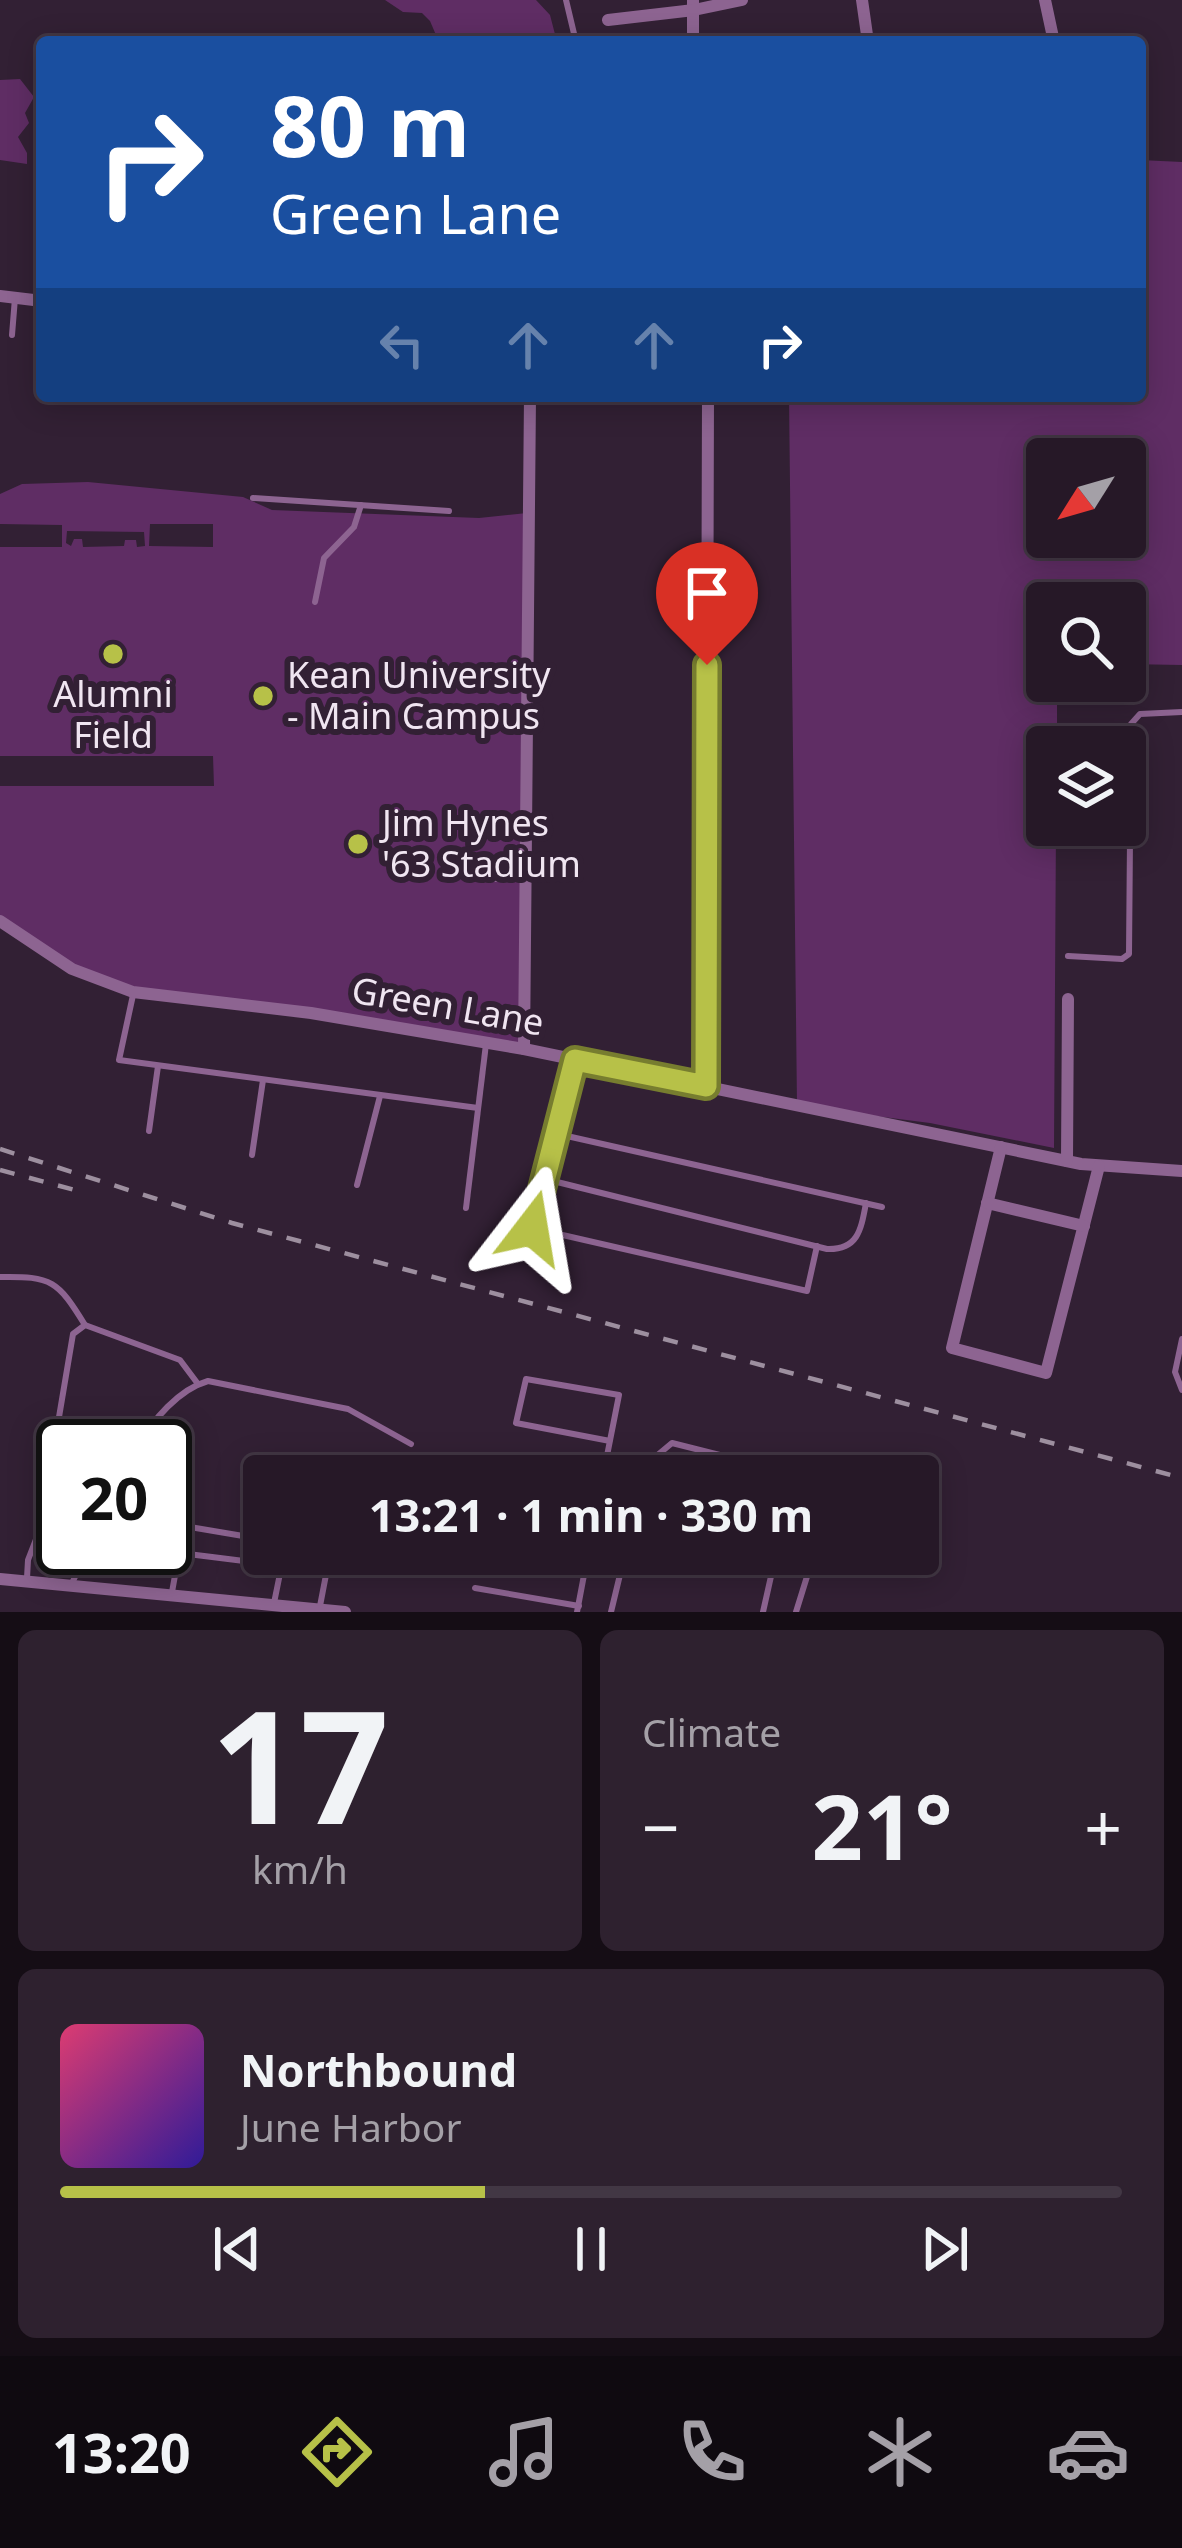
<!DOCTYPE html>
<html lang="en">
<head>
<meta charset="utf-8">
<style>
  :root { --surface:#261827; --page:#2e212f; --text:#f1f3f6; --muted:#a4a0a7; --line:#423744; --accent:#b7c148 }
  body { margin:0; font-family:"Noto Sans",sans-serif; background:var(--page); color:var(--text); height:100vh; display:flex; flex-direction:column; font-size:45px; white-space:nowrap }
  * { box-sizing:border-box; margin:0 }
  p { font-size:39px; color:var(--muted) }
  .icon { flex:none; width:66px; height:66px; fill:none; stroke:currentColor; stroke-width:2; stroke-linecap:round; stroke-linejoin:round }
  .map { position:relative; height:1612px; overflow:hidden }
  .side { display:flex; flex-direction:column; gap:18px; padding:18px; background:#150d15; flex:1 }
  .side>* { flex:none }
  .top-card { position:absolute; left:36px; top:36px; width:1110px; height:366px; border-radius:12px; box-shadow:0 6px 30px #0003,0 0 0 3px var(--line); background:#1a4fa0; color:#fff; overflow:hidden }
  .needle { width:78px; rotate:233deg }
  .controls { position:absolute; left:1026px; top:438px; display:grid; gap:24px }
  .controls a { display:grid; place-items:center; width:120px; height:120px; border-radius:12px; background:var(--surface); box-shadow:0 6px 30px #0003,0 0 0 3px var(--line); font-size:60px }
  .speed { position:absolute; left:36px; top:1419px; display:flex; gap:24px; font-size:60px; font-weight:700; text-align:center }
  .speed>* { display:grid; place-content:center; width:156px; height:156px; border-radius:50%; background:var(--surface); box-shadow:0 6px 30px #0003,0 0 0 3px var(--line); line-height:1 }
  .speed .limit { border:6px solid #111; border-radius:18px; background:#fff; color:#111 }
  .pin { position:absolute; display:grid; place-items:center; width:102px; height:102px; color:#fff; margin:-123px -51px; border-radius:50% 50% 50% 0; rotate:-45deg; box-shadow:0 0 12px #0007 }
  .pin .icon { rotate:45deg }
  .me { position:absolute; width:132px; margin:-66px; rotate:14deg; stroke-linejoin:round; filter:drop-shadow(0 0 9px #0008) }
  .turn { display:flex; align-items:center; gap:42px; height:252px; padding:0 36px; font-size:54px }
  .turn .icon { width:156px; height:156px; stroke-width:2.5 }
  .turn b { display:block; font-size:84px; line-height:102px }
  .lanes { display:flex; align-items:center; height:114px; padding:0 36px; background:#0003; justify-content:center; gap:60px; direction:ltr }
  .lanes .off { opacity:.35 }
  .big { font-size:90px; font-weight:700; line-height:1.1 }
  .side .card { flex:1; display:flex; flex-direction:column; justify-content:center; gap:18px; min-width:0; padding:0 42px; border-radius:18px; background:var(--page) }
  .side .dial { align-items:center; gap:0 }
  .dial b { font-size:156px; line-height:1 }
  .song { display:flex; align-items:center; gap:36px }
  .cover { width:144px; height:144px; border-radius:18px; background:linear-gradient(135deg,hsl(340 70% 55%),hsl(250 70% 35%)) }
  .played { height:12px; border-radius:6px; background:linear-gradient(90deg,var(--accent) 40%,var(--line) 40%) }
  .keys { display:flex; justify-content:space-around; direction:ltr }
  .heat { display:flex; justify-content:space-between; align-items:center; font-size:66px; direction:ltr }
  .side .tiles { flex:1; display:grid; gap:18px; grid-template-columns:1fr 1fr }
  .card:last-child { grid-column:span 2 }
  .trip { position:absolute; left:243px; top:1455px; width:696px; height:120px; border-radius:12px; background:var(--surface); box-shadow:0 6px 30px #0003,0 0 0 3px var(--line); font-weight:700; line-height:120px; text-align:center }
  .dock { display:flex; height:192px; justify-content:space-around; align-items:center; background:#0f0a10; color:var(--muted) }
  .dock .icon { width:84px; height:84px }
  .dock .on { color:var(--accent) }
  .dock b { font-size:54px; color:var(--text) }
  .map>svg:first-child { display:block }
  .green { fill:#5f2d64; fill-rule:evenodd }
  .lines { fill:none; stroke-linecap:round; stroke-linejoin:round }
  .service { stroke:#8d6491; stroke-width:6 }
  .minor { stroke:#8d6491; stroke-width:12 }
  .rail { stroke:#9d8f9f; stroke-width:4.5; stroke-dasharray:15 15; stroke-linecap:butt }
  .route-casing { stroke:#777d2f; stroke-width:30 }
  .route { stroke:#b7c148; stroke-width:21 }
  .poi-dot { fill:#b7c148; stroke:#322034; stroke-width:4.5 }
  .labels { text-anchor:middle; stroke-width:12; stroke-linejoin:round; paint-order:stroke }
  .poi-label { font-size:36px; fill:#f0e5f1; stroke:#322034; text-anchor:start }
  .street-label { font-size:36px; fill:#f0e5f1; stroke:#322034 }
</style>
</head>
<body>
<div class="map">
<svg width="1182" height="1612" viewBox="0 0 1182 1612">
  <rect width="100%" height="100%" fill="#322034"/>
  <g class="green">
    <polygon points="385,0 536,0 550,15 557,42 439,42 430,21 422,13 403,12"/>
    <polygon points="20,79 34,97 25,113 29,123 18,137 27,153 27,164 0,160 0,80"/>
    <path d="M 1140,160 L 1182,162 L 1182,665 L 1125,664 L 1125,603 L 1047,603 L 1047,681 L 1057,681 L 1057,747 L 1047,747 L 1047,825 L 1056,825 L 1054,1148 L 930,1123 L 797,1106 L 789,396 L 1140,396 ZM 1047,459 L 1125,459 L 1125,537 L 1047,537 Z"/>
    <path d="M 88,482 L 243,497 L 272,510 L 479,518 L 527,513 L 524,1049 L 133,992 L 90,976 L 0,921 L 0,786 L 214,786 L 213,756 L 0,756 L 0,547 L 62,547 L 62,525 L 0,524 L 0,494 L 22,484 ZM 213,524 L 213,547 L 149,546 L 150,524 ZM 67,531 L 144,532 L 145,546 L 137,547 L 136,540 L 125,540 L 124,546 L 83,547 L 82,539 L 74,539 L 71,546 L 66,543 Z"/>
  </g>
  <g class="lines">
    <g class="service">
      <polyline points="566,0 576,42"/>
      <polyline points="319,40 396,37 411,42"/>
      <polyline points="12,335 15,298"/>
      <polyline points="253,498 449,511"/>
      <polyline points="315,602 324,558 354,527 361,505"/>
      <polyline points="492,879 525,879"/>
      <polyline points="1068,956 1122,959 1129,954 1131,724 1140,714 1182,712"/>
      <polyline points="133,995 119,1060 478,1108"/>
      <polyline points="575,1061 532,1228 807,1291 817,1246"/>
      <polyline points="149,1131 158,1066"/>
      <polyline points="558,1134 882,1207"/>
      <polyline points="252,1155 263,1080"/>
      <path d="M 545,1179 L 827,1249 C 858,1250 861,1230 866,1203"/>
      <polyline points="357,1185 380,1096"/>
      <polyline points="466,1208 486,1044"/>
      <path d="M 0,1277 C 52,1276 58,1281 85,1325"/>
      <polyline points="1182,1339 1175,1372 1182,1390"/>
      <path d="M 140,1446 C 151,1420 180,1389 208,1381 L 348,1409 L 411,1444"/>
      <polyline points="603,1476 619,1395 526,1379 516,1423 610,1441"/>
      <polyline points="644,1476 648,1463 672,1443 779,1470 783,1476"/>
      <polyline points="27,1578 28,1560 47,1511 58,1456 58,1423 73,1334 85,1325 180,1360 198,1384"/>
      <polyline points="72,1583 89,1548"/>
      <polyline points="475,1588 579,1606"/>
      <polyline points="172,1592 184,1526 255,1538 252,1562 180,1553"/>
      <polyline points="274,1603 284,1554"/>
      <polyline points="320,1606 330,1554"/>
      <polyline points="577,1612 588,1554"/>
      <polyline points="611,1612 625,1554"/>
      <polyline points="763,1612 776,1554"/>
      <polyline points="796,1612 814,1554"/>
    </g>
    <g class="minor">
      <polyline points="693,0 693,42"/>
      <polyline points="862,0 868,42"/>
      <polyline points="1045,0 1054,42"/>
      <polyline points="608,20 694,10 742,0"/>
      <polyline points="0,296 42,301"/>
      <polyline points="0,921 72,969 133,992 311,1013 524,1049 1081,1164 1182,1171"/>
      <polyline points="524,1049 530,396"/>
      <polyline points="706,1086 708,396"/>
      <polyline points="1001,1147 952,1348 1046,1373 1099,1166"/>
      <polyline points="1067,1161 1068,999"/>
      <polyline points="987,1203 1084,1226"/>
      <polyline points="0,1579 345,1612"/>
    </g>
    <g class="rail">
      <polyline points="0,1149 232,1223 1182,1478"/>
      <polyline points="0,1170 75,1190"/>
    </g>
  </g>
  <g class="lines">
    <g class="route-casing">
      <polyline id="route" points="532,1228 575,1060 706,1086 707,665"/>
    </g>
    <use href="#route" class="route"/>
  </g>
  <g class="poi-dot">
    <circle cx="113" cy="654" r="12"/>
    <circle cx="263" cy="696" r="12"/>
    <circle cx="358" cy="844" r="12"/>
  </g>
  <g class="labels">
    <g class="poi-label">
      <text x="287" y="688">Kean University<tspan x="287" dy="41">- Main Campus</tspan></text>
      <text x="113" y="707" text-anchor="middle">Alumni<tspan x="113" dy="41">Field</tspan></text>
      <text x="382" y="836">Jim Hynes<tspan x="382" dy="41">'63 Stadium</tspan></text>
    </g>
    <g class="street-label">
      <text transform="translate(448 1006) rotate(10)" y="13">Green Lane</text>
    </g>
  </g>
</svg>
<div class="controls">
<a><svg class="needle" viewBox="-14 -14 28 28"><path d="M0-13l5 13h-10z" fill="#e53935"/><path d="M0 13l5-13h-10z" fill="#a4a0a7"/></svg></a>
<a><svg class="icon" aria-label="search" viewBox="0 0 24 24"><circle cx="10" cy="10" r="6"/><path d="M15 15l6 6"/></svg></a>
<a><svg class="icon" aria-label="layers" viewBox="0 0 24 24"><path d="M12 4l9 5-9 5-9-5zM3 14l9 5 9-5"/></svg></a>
</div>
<div class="speed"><div class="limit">20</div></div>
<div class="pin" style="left:707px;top:665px;background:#d93025"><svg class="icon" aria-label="arrive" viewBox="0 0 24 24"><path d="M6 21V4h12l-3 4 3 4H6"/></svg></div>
<svg class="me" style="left:532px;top:1228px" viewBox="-20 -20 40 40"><path d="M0-17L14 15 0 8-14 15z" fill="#b7c148" stroke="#fff" stroke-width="4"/></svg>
<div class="trip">13:21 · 1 min · 330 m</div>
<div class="top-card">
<div class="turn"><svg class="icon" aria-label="right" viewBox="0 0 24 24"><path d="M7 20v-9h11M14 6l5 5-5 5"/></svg><div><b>80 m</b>Green Lane</div></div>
<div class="lanes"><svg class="icon off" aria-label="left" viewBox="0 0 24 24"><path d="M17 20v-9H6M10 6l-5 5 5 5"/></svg><svg class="icon off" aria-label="ahead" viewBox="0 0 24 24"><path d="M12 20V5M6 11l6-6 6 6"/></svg><svg class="icon off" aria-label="ahead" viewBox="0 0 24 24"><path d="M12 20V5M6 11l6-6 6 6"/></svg><svg class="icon" aria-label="right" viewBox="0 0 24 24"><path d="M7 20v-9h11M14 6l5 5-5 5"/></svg></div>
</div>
</div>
<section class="side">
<div class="tiles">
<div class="card dial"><b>17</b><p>km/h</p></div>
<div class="card"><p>Climate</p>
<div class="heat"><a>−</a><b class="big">21°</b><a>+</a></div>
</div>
<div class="card">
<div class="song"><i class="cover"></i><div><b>Northbound</b><p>June Harbor</p></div></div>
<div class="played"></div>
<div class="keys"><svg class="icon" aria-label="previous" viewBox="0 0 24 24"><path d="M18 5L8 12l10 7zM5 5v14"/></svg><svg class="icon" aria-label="pause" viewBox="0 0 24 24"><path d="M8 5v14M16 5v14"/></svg><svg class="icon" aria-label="next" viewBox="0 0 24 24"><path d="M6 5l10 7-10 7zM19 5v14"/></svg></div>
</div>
</div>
</section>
<nav class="dock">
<b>13:20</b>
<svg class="icon on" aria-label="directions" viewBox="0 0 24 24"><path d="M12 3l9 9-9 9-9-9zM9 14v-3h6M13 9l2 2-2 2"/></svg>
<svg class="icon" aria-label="music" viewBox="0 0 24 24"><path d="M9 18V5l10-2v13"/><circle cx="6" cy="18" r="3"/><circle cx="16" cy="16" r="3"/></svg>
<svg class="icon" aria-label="phone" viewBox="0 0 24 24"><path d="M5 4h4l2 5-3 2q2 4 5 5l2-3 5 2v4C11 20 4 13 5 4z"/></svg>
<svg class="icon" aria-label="climate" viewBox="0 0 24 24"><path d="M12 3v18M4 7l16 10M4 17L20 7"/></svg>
<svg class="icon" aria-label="car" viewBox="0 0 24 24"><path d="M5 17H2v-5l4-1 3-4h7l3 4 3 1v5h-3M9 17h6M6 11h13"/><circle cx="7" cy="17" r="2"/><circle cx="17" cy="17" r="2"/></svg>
</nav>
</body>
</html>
